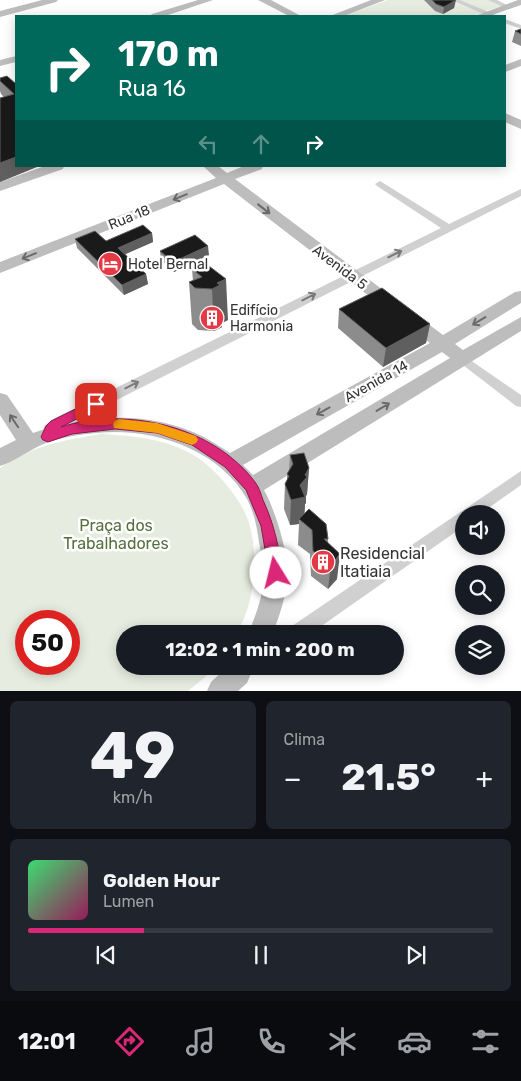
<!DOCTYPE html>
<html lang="pt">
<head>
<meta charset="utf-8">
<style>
  :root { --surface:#171b24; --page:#20242c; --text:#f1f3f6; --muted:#9ea1a6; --line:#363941; --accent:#db2777 }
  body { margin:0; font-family:Rubik,sans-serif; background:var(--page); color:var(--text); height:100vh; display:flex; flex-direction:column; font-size:19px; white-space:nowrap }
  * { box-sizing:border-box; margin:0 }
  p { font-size:16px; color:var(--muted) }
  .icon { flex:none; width:28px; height:28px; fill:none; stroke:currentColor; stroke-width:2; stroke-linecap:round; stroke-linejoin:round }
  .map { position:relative; height:691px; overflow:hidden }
  .details { display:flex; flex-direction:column; gap:10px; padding:10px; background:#0d0f14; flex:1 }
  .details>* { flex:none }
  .top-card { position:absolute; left:15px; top:15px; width:491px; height:152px; border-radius:0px; box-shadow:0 2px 12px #0003; background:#00695c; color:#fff; overflow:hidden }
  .fabs { position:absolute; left:455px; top:505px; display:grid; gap:10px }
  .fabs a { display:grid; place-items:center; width:50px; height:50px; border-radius:50%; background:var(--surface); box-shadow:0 2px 12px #0003; font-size:25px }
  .speed { position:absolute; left:15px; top:610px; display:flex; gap:10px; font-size:25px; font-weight:700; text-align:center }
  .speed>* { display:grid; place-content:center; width:65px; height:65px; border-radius:50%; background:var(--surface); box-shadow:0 2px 12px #0003; line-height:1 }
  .speed .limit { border:8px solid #d22; background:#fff; color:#111 }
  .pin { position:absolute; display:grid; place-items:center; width:42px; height:42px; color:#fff; margin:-21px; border-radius:10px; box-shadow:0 2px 8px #0006 }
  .me { position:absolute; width:55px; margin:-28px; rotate:351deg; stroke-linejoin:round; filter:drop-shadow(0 0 4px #0008) }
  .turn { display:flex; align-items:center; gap:18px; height:105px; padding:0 20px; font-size:22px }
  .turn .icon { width:65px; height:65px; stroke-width:2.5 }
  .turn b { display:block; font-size:35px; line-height:42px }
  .lanes { display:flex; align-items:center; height:48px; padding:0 20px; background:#0003; justify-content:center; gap:25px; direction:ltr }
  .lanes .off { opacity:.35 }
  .big { font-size:38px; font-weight:700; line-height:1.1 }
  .details .tile { flex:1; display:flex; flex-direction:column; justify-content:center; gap:8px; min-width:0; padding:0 18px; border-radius:8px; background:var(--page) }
  .details .dial { align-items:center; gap:0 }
  .dial b { font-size:65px; line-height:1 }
  .song { display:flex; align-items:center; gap:15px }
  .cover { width:60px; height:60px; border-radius:8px; background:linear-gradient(135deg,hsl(140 70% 55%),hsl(330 70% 35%)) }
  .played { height:5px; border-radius:2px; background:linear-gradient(90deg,var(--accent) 25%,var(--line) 25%) }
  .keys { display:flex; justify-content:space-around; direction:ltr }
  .heat { display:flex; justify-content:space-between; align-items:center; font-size:28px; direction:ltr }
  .details .tiles { flex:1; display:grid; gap:10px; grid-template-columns:1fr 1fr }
  .tile:last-child { grid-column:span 2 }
  .trip { position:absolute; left:116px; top:625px; width:288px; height:50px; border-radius:25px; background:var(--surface); box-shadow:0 2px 12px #0003; font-weight:700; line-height:50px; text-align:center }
  .tabs { display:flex; height:80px; justify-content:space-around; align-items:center; background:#090b0e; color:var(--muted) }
  .tabs .icon { width:35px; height:35px }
  .tabs .selected { color:var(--accent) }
  .tabs b { font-size:22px; color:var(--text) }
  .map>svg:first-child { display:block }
  .green { fill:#e6ecdf; fill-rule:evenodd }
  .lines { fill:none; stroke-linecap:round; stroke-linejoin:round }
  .street { fill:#d0d0d0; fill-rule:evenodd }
  .secondary { fill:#bdbdbd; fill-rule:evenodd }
  .wall { fill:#8c8c8c }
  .shaded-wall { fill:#5f5f5f }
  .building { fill:#1a1a1a; stroke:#5f5f5f }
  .oneway { stroke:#6a6a6a }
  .oneway2 { stroke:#7a7a7a }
  .route { fill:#db2777; stroke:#8e194d }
  .slow { fill:#f59e0b }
  .labels { text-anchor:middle; stroke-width:5; stroke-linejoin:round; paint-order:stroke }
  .street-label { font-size:14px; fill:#333; stroke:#fff }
  .poi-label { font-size:14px; fill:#333; stroke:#fff; text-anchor:start }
  .near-park-label { font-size:16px; fill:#56703f; stroke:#fff }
  .near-poi-label { font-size:16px; fill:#333; stroke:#fff; text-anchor:start }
</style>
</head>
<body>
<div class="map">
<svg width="521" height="691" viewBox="0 0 521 691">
  <rect width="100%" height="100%" fill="#fff"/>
  <g class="green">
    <polygon points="388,0 449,0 482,13 473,16 344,16"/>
    <polygon points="458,0 489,0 503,6 484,11"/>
    <path d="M 101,434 C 134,436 161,438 190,453 C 212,464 242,499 249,523 C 259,556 255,605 236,634 L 125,634 L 125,666 L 215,666 L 210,673 L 188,691 L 0,691 L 0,468 C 29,446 66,440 101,434 ZM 26,621 L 69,621 L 69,664 L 26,664 Z"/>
  </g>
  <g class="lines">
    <g class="street">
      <polygon points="451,0 460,0 498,16 488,16"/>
      <polygon points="488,0 497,0 511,7 506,8"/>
      <polygon points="505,19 521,25 521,29 505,23"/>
      <polygon points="380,181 449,224 521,189 521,196 67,425 56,432 52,441 47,442 42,441 40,437 45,425 57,417 441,228 377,186 375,184"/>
      <polygon points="463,355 521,395 521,407 516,406 459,362 457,359 459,356"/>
      <polygon points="521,471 521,485 480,514 464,514 464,526 310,634 286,634 289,628"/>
    </g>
    <g class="secondary">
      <polygon points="42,0 58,0 56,2 0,17 0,11"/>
      <polygon points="198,0 213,0 165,16 150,16 152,14"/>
      <polygon points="258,0 271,0 301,16 289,16"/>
      <polygon points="371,0 385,0 344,16 330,16"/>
      <polygon points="518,0 521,0 521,5 489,16 475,16"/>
      <polygon points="16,56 16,62 0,66 0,60"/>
      <polygon points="521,59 521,66 505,72 505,65"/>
      <polygon points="505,113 521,120 521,129 505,122"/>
      <polygon points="45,166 64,166 63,169 0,191 0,182"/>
      <path d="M 203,166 L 218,166 L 227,173 L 244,166 L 263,166 L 262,169 L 235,179 L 443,335 L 515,292 L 521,291 L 521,303 L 455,344 L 463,350 L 521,317 L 521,331 L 264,490 C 275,510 289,553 287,577 C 286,596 280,616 272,634 L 248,634 C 256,615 263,596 264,576 C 265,565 261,553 259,542 C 257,528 254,512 247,499 C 218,448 151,427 95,433 C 76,435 54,438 37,447 C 25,453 13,462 0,466 L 0,448 L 16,440 L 0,415 L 0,393 L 7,395 L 33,433 C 89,414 149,410 204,437 C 213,442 222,448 230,453 L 430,343 L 224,184 L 0,273 L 0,262 L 216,178 ZM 442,352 L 450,358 L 253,475 L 243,465 Z"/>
      <polygon points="228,666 254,666 247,683 238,691 207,691 211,682"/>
    </g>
  </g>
  <g class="wall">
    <polygon points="424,0 455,0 454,8 443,14 435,11"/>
    <polygon points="521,29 521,46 512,42 515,31"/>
    <polygon points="0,78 16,84 39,166 0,182 0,98 4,97 1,94 0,91"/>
    <polygon points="152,233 153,242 125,254 146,274 148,284 124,295 77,248 75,239 106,241"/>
    <polygon points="160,251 209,255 174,272 161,260"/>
    <polygon points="205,263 228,320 222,323 222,327 214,331 198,330 192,324 189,282 193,281 192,269"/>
    <polygon points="339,309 430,324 426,343 383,367 338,328"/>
    <polygon points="290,455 309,468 307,494 306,496 306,503 305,504 304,515 328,539 328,542 337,579 328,589 311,576 310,554 298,545 299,524 290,525 284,509 285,484 287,480 287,474 289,470"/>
  </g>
  <g class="shaded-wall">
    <polygon points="456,0 454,8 443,14 444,7"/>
    <polygon points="16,157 16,166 39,166 0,182 0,163"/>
    <polygon points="152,233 153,242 119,257 118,248"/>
    <polygon points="208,246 209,255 174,272 173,262"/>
    <polygon points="146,274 148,284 124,295 122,285"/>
    <polygon points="226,279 228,320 222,323 222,327 214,331 212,289 217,283"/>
    <polygon points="430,324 426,343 383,367 386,348"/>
    <polygon points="309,468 307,494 306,496 306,503 305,504 304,523 299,519 299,524 290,525 291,500 300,485"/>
    <polygon points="340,554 337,579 328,589 331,565"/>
  </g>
  <g class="building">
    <polygon points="432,0 456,0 444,7 436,4"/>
    <polygon points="521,29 521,34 515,31"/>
    <polygon points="7,76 16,84 16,157 0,163 0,98 14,94 0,81 0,78"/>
    <polygon points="143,225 152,233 118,248 146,274 122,285 75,239 95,231 106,241"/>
    <polygon points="195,235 208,246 173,262 160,251"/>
    <polygon points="205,263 226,279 217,283 220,285 212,289 195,288 189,282 202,277 192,269"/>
    <polygon points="382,288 430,324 386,348 339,309"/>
    <polygon points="304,453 309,468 305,475 307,477 300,485 305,497 291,500 285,484 289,476 287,474 293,464 290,455"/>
    <polygon points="309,509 326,524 328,539 324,539 340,554 331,565 313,551 312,530 299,519"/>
  </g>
  <defs><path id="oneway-shaft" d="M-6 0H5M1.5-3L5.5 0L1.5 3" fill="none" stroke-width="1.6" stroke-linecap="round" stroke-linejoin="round" transform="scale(1.25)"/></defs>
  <g class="oneway">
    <use href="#oneway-shaft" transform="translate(180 197) rotate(158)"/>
    <use href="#oneway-shaft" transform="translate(264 209) rotate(38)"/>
    <use href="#oneway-shaft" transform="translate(29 256) rotate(158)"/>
    <use href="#oneway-shaft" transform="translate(479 321) rotate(149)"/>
    <use href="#oneway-shaft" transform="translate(383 407) rotate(-31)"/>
    <use href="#oneway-shaft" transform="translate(323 411) rotate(151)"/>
    <use href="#oneway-shaft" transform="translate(14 421) rotate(-124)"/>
  </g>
  <g class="oneway2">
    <use href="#oneway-shaft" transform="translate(395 254) rotate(-26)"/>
    <use href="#oneway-shaft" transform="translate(309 297) rotate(-27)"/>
    <use href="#oneway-shaft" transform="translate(132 385) rotate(-27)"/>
  </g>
  <path class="route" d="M 96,399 L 100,401 L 102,404 L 100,407 L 61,427 C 126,406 213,426 255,482 C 259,487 261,494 263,500 C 275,526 278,545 283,573 L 281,578 L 276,580 L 271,578 L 269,573 L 261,526 L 246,490 L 225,467 L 192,445 L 157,433 L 115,429 L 72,434 L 48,442 L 43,440 L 41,437 L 46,426 L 51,421 Z"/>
  <polygon class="slow" points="119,419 157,423 196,436 198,440 196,443 192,445 157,433 114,428 113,424 114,421"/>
  <defs>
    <g id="hotel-disc" transform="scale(1.25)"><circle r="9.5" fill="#e63946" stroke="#fff"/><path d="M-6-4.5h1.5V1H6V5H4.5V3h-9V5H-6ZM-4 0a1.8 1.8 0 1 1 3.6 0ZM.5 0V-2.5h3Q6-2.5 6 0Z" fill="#fff"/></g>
    <g id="building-disc" transform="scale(1.25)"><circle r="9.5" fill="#e63946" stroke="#fff"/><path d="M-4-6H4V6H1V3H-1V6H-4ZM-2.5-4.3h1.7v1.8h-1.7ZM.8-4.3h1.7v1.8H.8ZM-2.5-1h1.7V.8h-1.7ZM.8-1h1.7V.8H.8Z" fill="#fff"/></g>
  </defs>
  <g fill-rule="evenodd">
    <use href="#hotel-disc" x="110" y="264"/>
    <use href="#building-disc" x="212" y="318"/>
    <use href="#building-disc" x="323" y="562"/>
  </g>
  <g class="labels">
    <g class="street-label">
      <text transform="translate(129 217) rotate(-22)" y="5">Rua 18</text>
      <text transform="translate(340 267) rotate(37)" y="5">Avenida 5</text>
      <text transform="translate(376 381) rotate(-29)" y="5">Avenida 14</text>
    </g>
    <g class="poi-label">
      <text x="128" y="269">Hotel Bernal</text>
      <text x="230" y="315">Edifício<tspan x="230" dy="16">Harmonia</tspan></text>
    </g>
    <g class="near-park-label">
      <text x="116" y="531">Praça dos<tspan x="116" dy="18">Trabalhadores</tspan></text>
    </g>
    <g class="near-poi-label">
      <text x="340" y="559">Residencial<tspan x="340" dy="18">Itatiaia</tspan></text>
    </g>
  </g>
</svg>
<div class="fabs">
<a><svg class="icon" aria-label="sound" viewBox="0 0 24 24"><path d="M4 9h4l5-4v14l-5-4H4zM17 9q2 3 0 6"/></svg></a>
<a><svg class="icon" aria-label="search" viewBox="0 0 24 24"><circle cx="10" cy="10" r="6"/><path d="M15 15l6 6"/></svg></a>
<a><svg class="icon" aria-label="layers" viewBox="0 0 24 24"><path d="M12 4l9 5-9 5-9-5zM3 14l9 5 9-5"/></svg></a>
</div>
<div class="speed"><div class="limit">50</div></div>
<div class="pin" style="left:96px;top:404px;background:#d93025"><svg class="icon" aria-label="arrive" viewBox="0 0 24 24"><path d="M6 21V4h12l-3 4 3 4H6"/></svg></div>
<svg class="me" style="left:276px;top:573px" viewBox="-20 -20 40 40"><circle r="19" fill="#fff"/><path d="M0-13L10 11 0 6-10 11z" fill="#db2777"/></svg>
<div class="trip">12:02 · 1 min · 200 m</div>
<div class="top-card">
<div class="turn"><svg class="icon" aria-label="right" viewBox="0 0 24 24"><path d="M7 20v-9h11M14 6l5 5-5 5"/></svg><div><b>170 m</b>Rua 16</div></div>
<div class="lanes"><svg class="icon off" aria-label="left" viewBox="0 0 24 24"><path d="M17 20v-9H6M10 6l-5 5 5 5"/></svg><svg class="icon off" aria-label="ahead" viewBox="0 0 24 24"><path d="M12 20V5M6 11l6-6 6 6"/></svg><svg class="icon" aria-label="right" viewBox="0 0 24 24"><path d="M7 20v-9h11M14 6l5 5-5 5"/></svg></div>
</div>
</div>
<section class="details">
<div class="tiles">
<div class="tile dial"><b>49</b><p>km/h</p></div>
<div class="tile"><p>Clima</p>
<div class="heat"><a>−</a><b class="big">21.5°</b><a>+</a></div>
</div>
<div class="tile">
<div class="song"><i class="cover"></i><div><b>Golden Hour</b><p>Lumen</p></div></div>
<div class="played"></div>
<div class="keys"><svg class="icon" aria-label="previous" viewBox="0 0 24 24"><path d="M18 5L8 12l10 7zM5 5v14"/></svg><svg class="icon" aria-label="pause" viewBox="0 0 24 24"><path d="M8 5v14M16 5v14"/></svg><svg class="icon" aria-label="next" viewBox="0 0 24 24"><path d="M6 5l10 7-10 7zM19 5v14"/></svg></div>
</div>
</div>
</section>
<nav class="tabs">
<b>12:01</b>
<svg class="icon selected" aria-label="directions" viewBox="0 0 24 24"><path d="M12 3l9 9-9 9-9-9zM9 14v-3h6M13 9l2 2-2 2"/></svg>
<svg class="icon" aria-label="music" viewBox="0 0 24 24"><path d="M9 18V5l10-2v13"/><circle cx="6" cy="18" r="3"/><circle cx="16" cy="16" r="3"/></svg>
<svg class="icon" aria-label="phone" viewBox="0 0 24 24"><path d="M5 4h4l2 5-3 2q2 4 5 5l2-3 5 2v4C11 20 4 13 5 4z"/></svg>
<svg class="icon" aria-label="climate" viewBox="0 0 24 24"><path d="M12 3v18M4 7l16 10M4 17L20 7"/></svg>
<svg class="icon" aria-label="car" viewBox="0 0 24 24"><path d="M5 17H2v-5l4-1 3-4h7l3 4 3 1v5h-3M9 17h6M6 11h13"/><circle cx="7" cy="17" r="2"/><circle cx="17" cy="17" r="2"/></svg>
<svg class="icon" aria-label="filters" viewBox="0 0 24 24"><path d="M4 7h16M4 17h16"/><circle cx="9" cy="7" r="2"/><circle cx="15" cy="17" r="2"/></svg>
</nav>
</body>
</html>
